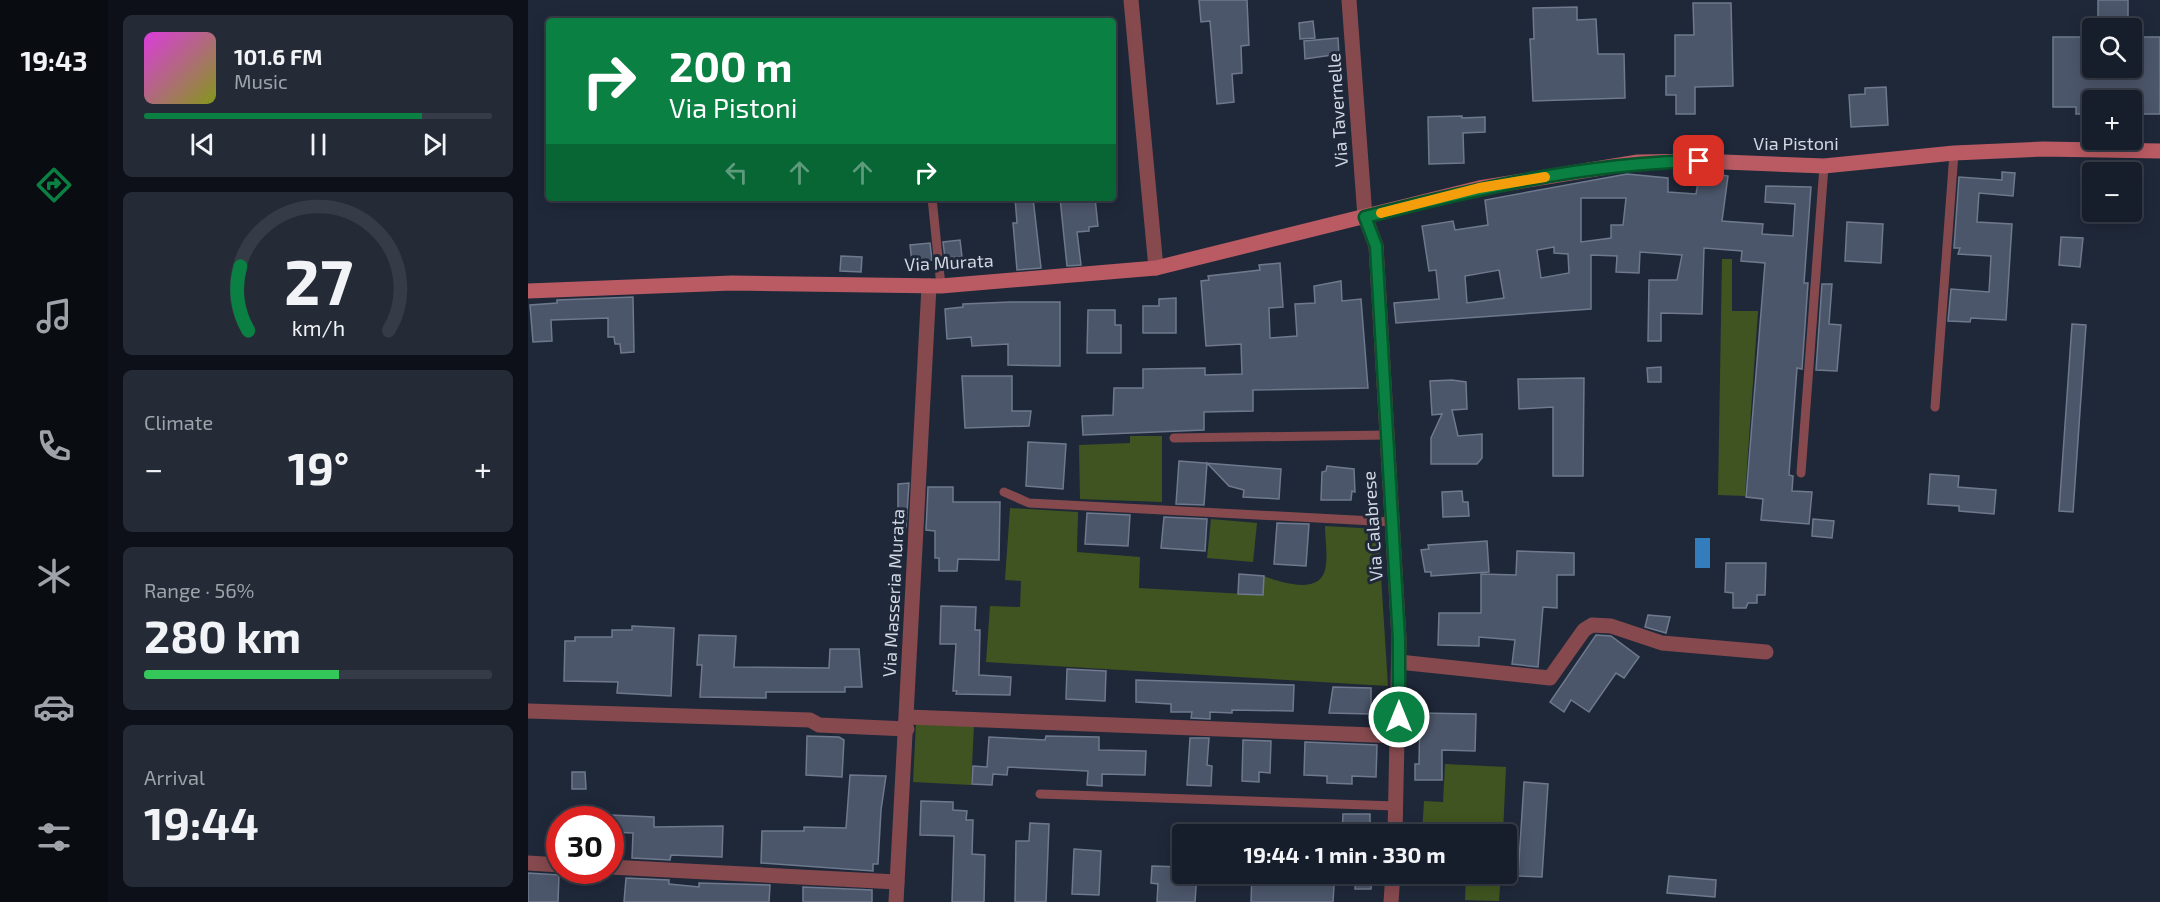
<!DOCTYPE html>
<html lang="en">
<head>
<meta charset="utf-8">
<style>
  :root { --surface:#171e2b; --page:#242b37; --text:#f1f3f6; --muted:#9ea2a9; --line:#363c47; --accent:#0b8043 }
  body { margin:0; font-family:"Exo 2",sans-serif; background:var(--page); color:var(--text); height:100vh; display:flex; flex-direction:column; font-size:22px; white-space:nowrap }
  * { box-sizing:border-box; margin:0 }
  p { font-size:20px; color:var(--muted) }
  .icon { flex:none; width:33px; height:33px; fill:none; stroke:currentColor; stroke-width:2; stroke-linecap:round; stroke-linejoin:round }
  .map { position:relative; flex:1; overflow:hidden }
  .details { display:flex; flex-direction:column; gap:15px; padding:15px; background:#0d1018; width:420px }
  .details>* { flex:none }
  .hud { position:absolute; left:18px; top:18px; width:570px; height:183px; border-radius:6px; box-shadow:0 3px 15px #0003,0 0 0 2px var(--line); background:#0b8043; color:#fff; overflow:hidden }
  .tools { position:absolute; left:1554px; top:18px; display:grid; gap:12px }
  .tools a { display:grid; place-items:center; width:60px; height:60px; border-radius:6px; background:var(--surface); box-shadow:0 3px 15px #0003,0 0 0 2px var(--line); font-size:30px }
  .speed { position:absolute; left:18px; top:806px; display:flex; gap:12px; font-size:30px; font-weight:700; text-align:center }
  .speed>* { display:grid; place-content:center; width:78px; height:78px; border-radius:50%; background:var(--surface); box-shadow:0 3px 15px #0003,0 0 0 2px var(--line); line-height:1 }
  .speed .limit { border:9px solid #d22; background:#fff; color:#111 }
  .pin { position:absolute; display:grid; place-items:center; width:51px; height:51px; color:#fff; margin:-26px; border-radius:12px; box-shadow:0 3px 9px #0006 }
  .me { position:absolute; width:66px; margin:-33px; rotate:0deg; stroke-linejoin:round; filter:drop-shadow(0 0 4px #0008) }
  .turn { display:flex; align-items:center; gap:21px; height:126px; padding:0 24px; font-size:27px }
  .turn .icon { width:78px; height:78px; stroke-width:2.5 }
  .turn b { display:block; font-size:42px; line-height:51px }
  .lanes { display:flex; align-items:center; height:57px; padding:0 24px; background:#0003; justify-content:center; gap:30px; direction:ltr }
  .lanes .off { opacity:.35 }
  .big { font-size:45px; font-weight:700; line-height:1.1 }
  .details .tile { flex:1; display:flex; flex-direction:column; justify-content:center; gap:9px; min-width:0; padding:0 21px; border-radius:9px; background:var(--page) }
  .details .dial { align-items:center; gap:0 }
  .dial svg { height:156px; overflow:visible; fill:none; stroke:var(--line); stroke-width:7; stroke-linecap:round; text-anchor:middle }
  .dial text { fill:var(--text); stroke:none }
  .song { display:flex; align-items:center; gap:18px }
  .cover { width:72px; height:72px; border-radius:9px; background:linear-gradient(135deg,hsl(300 70% 55%),hsl(70 70% 35%)) }
  .played { height:6px; border-radius:3px; background:linear-gradient(90deg,var(--accent) 80%,var(--line) 80%) }
  .keys { display:flex; justify-content:space-around; direction:ltr }
  .heat { display:flex; justify-content:space-between; align-items:center; font-size:33px; direction:ltr }
  .charge { height:9px; border-radius:4px; background:linear-gradient(90deg,#34c759 56%,var(--line) 0) }
  .trip { position:absolute; left:644px; top:824px; width:345px; height:60px; border-radius:6px; background:var(--surface); box-shadow:0 3px 15px #0003,0 0 0 2px var(--line); font-weight:700; line-height:60px; text-align:center }
  main { display:flex; flex:1; min-height:0 }
  .tab-bar { display:flex; flex-direction:column; width:108px; justify-content:space-around; align-items:center; background:#090c11; color:var(--muted) }
  .tab-bar .icon { width:42px; height:42px }
  .tab-bar .on { color:var(--accent) }
  .tab-bar b { font-size:27px; color:var(--text) }
  .map>svg:first-child { display:block }
  .green { fill:#3f5420 }
  .water { fill:#347dbc }
  .building { fill:#4c566a; stroke:#6e798d; stroke-width:1.5; fill-rule:evenodd }
  .lines { fill:none; stroke-linecap:round; stroke-linejoin:round }
  .lane { stroke:#864a4e; stroke-width:9 }
  .street { stroke:#864a4e; stroke-width:15 }
  .secondary { stroke:#ba5b63; stroke-width:15 }
  .route-casing { stroke:#07532c; stroke-width:15 }
  .route { stroke:#0b8043; stroke-width:10 }
  .slow { stroke:#f59e0b; stroke-width:10 }
  .labels { text-anchor:middle; stroke-width:6; stroke-linejoin:round; paint-order:stroke }
  .street-label { font-size:18px; fill:#d2d8e3; stroke:#1f2839 }
</style>
</head>
<body>
<main>
<nav class="tab-bar">
<b>19:43</b>
<svg class="icon on" aria-label="directions" viewBox="0 0 24 24"><path d="M12 3l9 9-9 9-9-9zM9 14v-3h6M13 9l2 2-2 2"/></svg>
<svg class="icon" aria-label="music" viewBox="0 0 24 24"><path d="M9 18V5l10-2v13"/><circle cx="6" cy="18" r="3"/><circle cx="16" cy="16" r="3"/></svg>
<svg class="icon" aria-label="phone" viewBox="0 0 24 24"><path d="M5 4h4l2 5-3 2q2 4 5 5l2-3 5 2v4C11 20 4 13 5 4z"/></svg>
<svg class="icon" aria-label="climate" viewBox="0 0 24 24"><path d="M12 3v18M4 7l16 10M4 17L20 7"/></svg>
<svg class="icon" aria-label="car" viewBox="0 0 24 24"><path d="M5 17H2v-5l4-1 3-4h7l3 4 3 1v5h-3M9 17h6M6 11h13"/><circle cx="7" cy="17" r="2"/><circle cx="17" cy="17" r="2"/></svg>
<svg class="icon" aria-label="filters" viewBox="0 0 24 24"><path d="M4 7h16M4 17h16"/><circle cx="9" cy="7" r="2"/><circle cx="15" cy="17" r="2"/></svg>
</nav>
<section class="details">
<div class="tile">
<div class="song"><i class="cover"></i><div><b>101.6 FM</b><p>Music</p></div></div>
<div class="played"></div>
<div class="keys"><svg class="icon" aria-label="previous" viewBox="0 0 24 24"><path d="M18 5L8 12l10 7zM5 5v14"/></svg><svg class="icon" aria-label="pause" viewBox="0 0 24 24"><path d="M8 5v14M16 5v14"/></svg><svg class="icon" aria-label="next" viewBox="0 0 24 24"><path d="M6 5l10 7-10 7zM19 5v14"/></svg></div>
</div>
<div class="tile dial"><svg viewBox="0 0 100 80">
<path d="M14 69A42 42 0 1 1 86 69"/>
<path d="M14 69A42 42 0 0 1 10 36" stroke="#0b8043"/>
<text x="50" y="56" font-size="32" font-weight="700">27</text>
<text x="50" y="72" font-size="11">km/h</text>
</svg></div>
<div class="tile"><p>Climate</p>
<div class="heat"><a>−</a><b class="big">19°</b><a>+</a></div>
</div>
<div class="tile"><p>Range · 56%</p><b class="big">280 km</b><div class="charge"></div></div>
<div class="tile"><p>Arrival</p><b class="big">19:44</b></div>
</section>
<div class="map">
<svg width="1632" height="902" viewBox="0 0 1632 902">
  <rect width="100%" height="100%" fill="#1f2839"/>
  <g class="green">
    <polygon points="1194,259 1204,259 1204,311 1230,311 1217,496 1190,495"/>
    <polygon points="602,436 634,436 634,502 552,499 551,445 602,443"/>
    <path d="M 482,508 L 550,512 L 549,552 L 612,557 L 611,588 L 734,595 L 736,576 C 751,582 788,594 796,573 C 801,561 797,539 797,526 L 850,529 L 860,686 L 458,662 L 462,606 L 492,607 L 493,581 L 477,580 Z"/>
    <polygon points="683,519 729,523 725,562 679,558"/>
    <polygon points="388,723 446,725 443,785 385,782"/>
    <polygon points="917,764 978,767 975,834 894,834 896,801 915,802"/>
    <polygon points="938,873 973,873 971,901 937,900"/>
  </g>
  <rect class="water" x="1167" y="538" width="15" height="30"/>
  <g class="building">
    <polygon points="671,0 719,0 721,45 713,46 714,73 704,74 706,102 689,104 682,21 673,22"/>
    <rect x="1570" y="0" width="30" height="28"/>
    <polygon points="1165,3 1203,3 1205,86 1167,87 1167,114 1148,114 1148,95 1138,95 1138,76 1147,76 1147,35 1166,35"/>
    <polygon points="1049,7 1049,20 1068,19 1070,54 1096,54 1097,98 1005,101 1002,39 1006,39 1005,8"/>
    <polygon points="785,21 787,38 772,39 771,23"/>
    <polygon points="1525,37 1564,37 1564,68 1604,68 1604,37 1632,37 1632,114 1604,114 1604,100 1564,100 1564,114 1548,114 1548,107 1525,107"/>
    <polygon points="810,38 811,54 777,59 776,41"/>
    <polygon points="1358,87 1360,125 1323,127 1321,95 1337,94 1337,88"/>
    <polygon points="934,116 934,118 957,117 957,132 935,133 936,163 901,164 900,117"/>
    <path d="M 1172,171 L 1200,176 L 1194,221 L 1235,224 L 1234,234 L 1265,236 L 1267,204 L 1237,202 L 1238,186 L 1283,187 L 1276,283 L 1280,283 L 1274,369 L 1269,368 L 1261,475 L 1265,476 L 1264,491 L 1284,492 L 1281,524 L 1233,520 L 1235,499 L 1218,497 L 1237,263 L 1213,261 L 1214,251 L 1176,248 L 1174,314 L 1133,313 L 1133,341 L 1120,341 L 1121,280 L 1149,280 L 1154,255 L 1112,252 L 1111,273 L 1088,272 L 1089,256 L 1063,255 L 1063,309 L 868,323 L 866,303 L 911,299 L 908,270 L 901,271 L 894,226 L 925,221 L 927,230 L 960,225 L 957,200 L 1099,174 L 1140,178 L 1140,192 L 1168,194 ZM 1053,198 L 1098,198 L 1095,225 L 1083,225 L 1083,238 L 1053,242 ZM 1026,247 L 1026,253 L 1040,254 L 1041,273 L 1013,278 L 1009,250 ZM 971,270 L 976,298 L 939,303 L 937,276 Z"/>
    <polygon points="1474,172 1487,173 1485,196 1451,193 1449,222 1484,224 1478,320 1443,318 1442,322 1420,321 1423,289 1461,292 1463,256 1430,254 1432,248 1426,248 1431,177 1474,180"/>
    <polygon points="487,198 505,198 513,268 489,270 485,223 489,223"/>
    <polygon points="532,198 567,198 570,226 561,227 561,231 549,232 553,265 539,266"/>
    <polygon points="1319,222 1355,224 1353,263 1317,261"/>
    <polygon points="1533,237 1555,238 1552,267 1531,265"/>
    <polygon points="432,240 434,257 417,258 415,242"/>
    <polygon points="402,243 404,260 384,262 382,245"/>
    <polygon points="313,256 334,257 333,272 312,271"/>
    <polygon points="752,263 755,307 741,308 742,338 769,336 767,304 787,303 786,286 813,281 814,301 833,299 840,388 725,390 725,411 676,412 676,430 555,435 554,416 585,415 586,388 615,388 615,369 677,368 677,375 714,374 713,344 678,346 673,281 681,280 680,276 732,270 731,265"/>
    <polygon points="1294,284 1304,284 1301,324 1313,325 1309,371 1288,370"/>
    <polygon points="105,297 106,352 93,353 92,344 87,344 86,337 80,337 80,318 23,320 24,341 5,342 2,305 29,303 29,300"/>
    <polygon points="648,298 648,333 615,333 615,306 631,306 631,299"/>
    <polygon points="482,302 532,302 532,366 480,365 480,344 444,346 443,337 419,339 417,309 435,307 435,304"/>
    <polygon points="560,310 587,310 587,325 593,325 593,353 559,353"/>
    <polygon points="1544,324 1558,325 1545,512 1531,511"/>
    <polygon points="1133,367 1133,382 1120,382 1119,368"/>
    <polygon points="434,376 484,376 484,411 503,411 501,426 437,428"/>
    <polygon points="1056,378 1055,476 1025,476 1025,407 991,409 990,379"/>
    <polygon points="924,380 938,382 939,409 924,410 930,436 954,434 954,458 949,464 903,464 903,438 914,414 904,415 902,381"/>
    <polygon points="500,442 538,444 535,489 498,486"/>
    <polygon points="651,461 753,469 751,499 715,497 716,490 701,486 679,463 676,505 648,504"/>
    <polygon points="799,466 826,469 827,492 824,491 823,500 793,500 794,472 798,471"/>
    <polygon points="1402,474 1431,476 1430,487 1468,490 1466,514 1431,511 1431,506 1400,504"/>
    <polygon points="381,483 378,527 370,525 370,484"/>
    <polygon points="400,487 425,487 425,502 472,502 471,560 430,559 429,571 411,571 411,558 407,558 407,531 398,530"/>
    <polygon points="934,491 935,502 940,502 941,516 915,517 914,492"/>
    <polygon points="559,513 602,515 600,546 557,544"/>
    <polygon points="636,517 679,519 677,551 633,548"/>
    <polygon points="1285,519 1306,521 1304,538 1284,536"/>
    <polygon points="749,523 781,524 778,566 746,564"/>
    <polygon points="959,541 961,572 903,576 903,572 897,572 893,550 901,549 900,545"/>
    <polygon points="989,551 1046,553 1046,575 1029,575 1029,608 1015,607 1010,667 984,664 987,640 951,637 951,646 910,645 911,613 953,613 953,574 988,575"/>
    <polygon points="1198,563 1238,563 1237,595 1229,595 1229,603 1220,603 1218,608 1205,608 1205,593 1197,592"/>
    <polygon points="711,574 736,576 735,595 710,594"/>
    <polygon points="413,606 448,607 447,630 452,630 451,675 483,677 482,695 428,694 429,691 425,691 428,644 412,644"/>
    <polygon points="1120,615 1142,617 1138,633 1117,627"/>
    <polygon points="104,626 146,628 143,696 89,693 90,682 36,681 37,641 47,641 47,637 84,637 84,630 104,630"/>
    <polygon points="171,635 208,636 206,667 301,668 302,649 331,649 334,687 317,687 317,692 238,692 238,698 172,697 174,665 169,665"/>
    <polygon points="1068,635 1083,636 1111,657 1096,678 1088,673 1061,712 1043,700 1036,712 1022,702"/>
    <polygon points="539,669 578,671 577,701 538,699"/>
    <polygon points="608,680 766,685 765,711 704,710 704,713 682,712 682,719 663,718 664,712 643,712 643,704 608,702"/>
    <polygon points="805,687 843,688 843,714 801,713"/>
    <polygon points="892,713 948,714 947,751 914,750 914,780 887,780 887,764 891,764"/>
    <polygon points="279,736 311,737 316,740 314,777 278,775"/>
    <polygon points="518,736 571,737 571,750 618,751 617,775 574,774 574,786 559,785 560,771 480,767 479,775 465,774 464,785 444,784 445,766 459,767 461,737 517,740"/>
    <polygon points="662,738 681,738 679,765 684,766 683,786 659,785"/>
    <polygon points="715,740 743,741 742,773 731,772 731,782 714,781"/>
    <polygon points="777,742 849,745 848,777 824,776 824,784 799,783 799,776 776,775"/>
    <polygon points="44,772 57,772 58,789 44,789"/>
    <polygon points="322,775 358,776 353,810 350,864 345,864 345,871 233,863 234,831 276,831 276,827 318,828"/>
    <polygon points="996,782 1020,784 1014,877 990,876"/>
    <polygon points="393,801 425,802 425,810 439,811 438,820 445,820 444,854 457,855 456,902 424,902 426,836 392,835"/>
    <polygon points="815,814 842,814 842,834 814,834"/>
    <polygon points="82,815 126,817 126,827 195,826 194,857 143,855 142,860 104,858 105,833 82,832"/>
    <polygon points="502,823 521,824 518,902 487,902 488,841 501,841"/>
    <polygon points="546,849 573,851 571,895 544,894"/>
    <polygon points="624,866 654,867 654,873 669,873 667,902 629,902 630,884 623,883"/>
    <polygon points="0,873 31,875 30,902 0,902"/>
    <polygon points="724,873 751,873 750,882 806,885 805,902 723,902"/>
    <polygon points="828,873 844,873 843,889 827,889"/>
    <polygon points="1141,876 1188,880 1187,897 1139,893"/>
    <polygon points="98,878 141,880 141,884 171,887 171,883 242,885 241,902 96,902"/>
    <polygon points="275,887 344,890 344,902 275,902"/>
  </g>
  <g class="lines">
    <g class="lane">
      <polyline points="404,198 413,286"/>
      <polyline points="1407,407 1426,153"/>
      <polyline points="646,438 859,435"/>
      <polyline points="1273,473 1296,166"/>
      <polyline points="476,492 501,503 864,522"/>
      <polyline points="512,794 868,806"/>
    </g>
    <g class="street">
      <polyline points="603,0 628,268"/>
      <polyline points="821,0 837,217 848,246 871,639 867,834"/>
      <polyline points="871,662 1022,678 1056,630 1064,625 1083,626 1134,643 1238,652"/>
      <polyline points="0,711 282,720 291,725 379,729"/>
      <polyline points="380,717 871,736"/>
      <polyline points="0,863 32,865"/>
      <polyline points="82,867 369,882"/>
      <polyline points="368,902 401,286"/>
      <polyline points="863,902 865,873"/>
    </g>
    <polyline class="secondary" points="0,291 204,283 413,286 628,268 951,188 1110,162 1171,161 1296,166 1426,153 1515,149 1632,151"/>
  </g>
  <g class="lines">
    <g class="route-casing">
      <path id="route" d="M 871,717 L 871,639 L 848,246 L 837,217 C 947,189 1057,163 1171,161"/>
    </g>
    <use href="#route" class="route"/>
    <polyline class="slow" points="853,213 951,188 1017,177"/>
  </g>
  <g class="labels">
    <g class="street-label">
      <text transform="translate(810 110) rotate(-94)" y="6">Via Tavernelle</text>
      <text x="1268" y="150">Via Pistoni</text>
      <text transform="translate(421 263) rotate(-3)" y="6">Via Murata</text>
      <text transform="translate(845 526) rotate(-94)" y="6">Via Calabrese</text>
      <text transform="translate(366 593) rotate(-87)" y="6">Via Masseria Murata</text>
    </g>
  </g>
</svg>
<div class="tools">
<a><svg class="icon" aria-label="search" viewBox="0 0 24 24"><circle cx="10" cy="10" r="6"/><path d="M15 15l6 6"/></svg></a>
<a>+</a>
<a>−</a>
</div>
<div class="speed"><div class="limit">30</div></div>
<div class="pin" style="left:1171px;top:161px;background:#d93025"><svg class="icon" aria-label="arrive" viewBox="0 0 24 24"><path d="M6 21V4h12l-3 4 3 4H6"/></svg></div>
<svg class="me" style="left:871px;top:717px" viewBox="-20 -20 40 40"><circle r="17" fill="#0b8043" stroke="#fff" stroke-width="3"/><path d="M0-11L8 9 0 5-8 9z" fill="#fff"/></svg>
<div class="trip">19:44 · 1 min · 330 m</div>
<div class="hud">
<div class="turn"><svg class="icon" aria-label="right" viewBox="0 0 24 24"><path d="M7 20v-9h11M14 6l5 5-5 5"/></svg><div><b>200 m</b>Via Pistoni</div></div>
<div class="lanes"><svg class="icon off" aria-label="left" viewBox="0 0 24 24"><path d="M17 20v-9H6M10 6l-5 5 5 5"/></svg><svg class="icon off" aria-label="ahead" viewBox="0 0 24 24"><path d="M12 20V5M6 11l6-6 6 6"/></svg><svg class="icon off" aria-label="ahead" viewBox="0 0 24 24"><path d="M12 20V5M6 11l6-6 6 6"/></svg><svg class="icon" aria-label="right" viewBox="0 0 24 24"><path d="M7 20v-9h11M14 6l5 5-5 5"/></svg></div>
</div>
</div>
</main>
</body>
</html>
